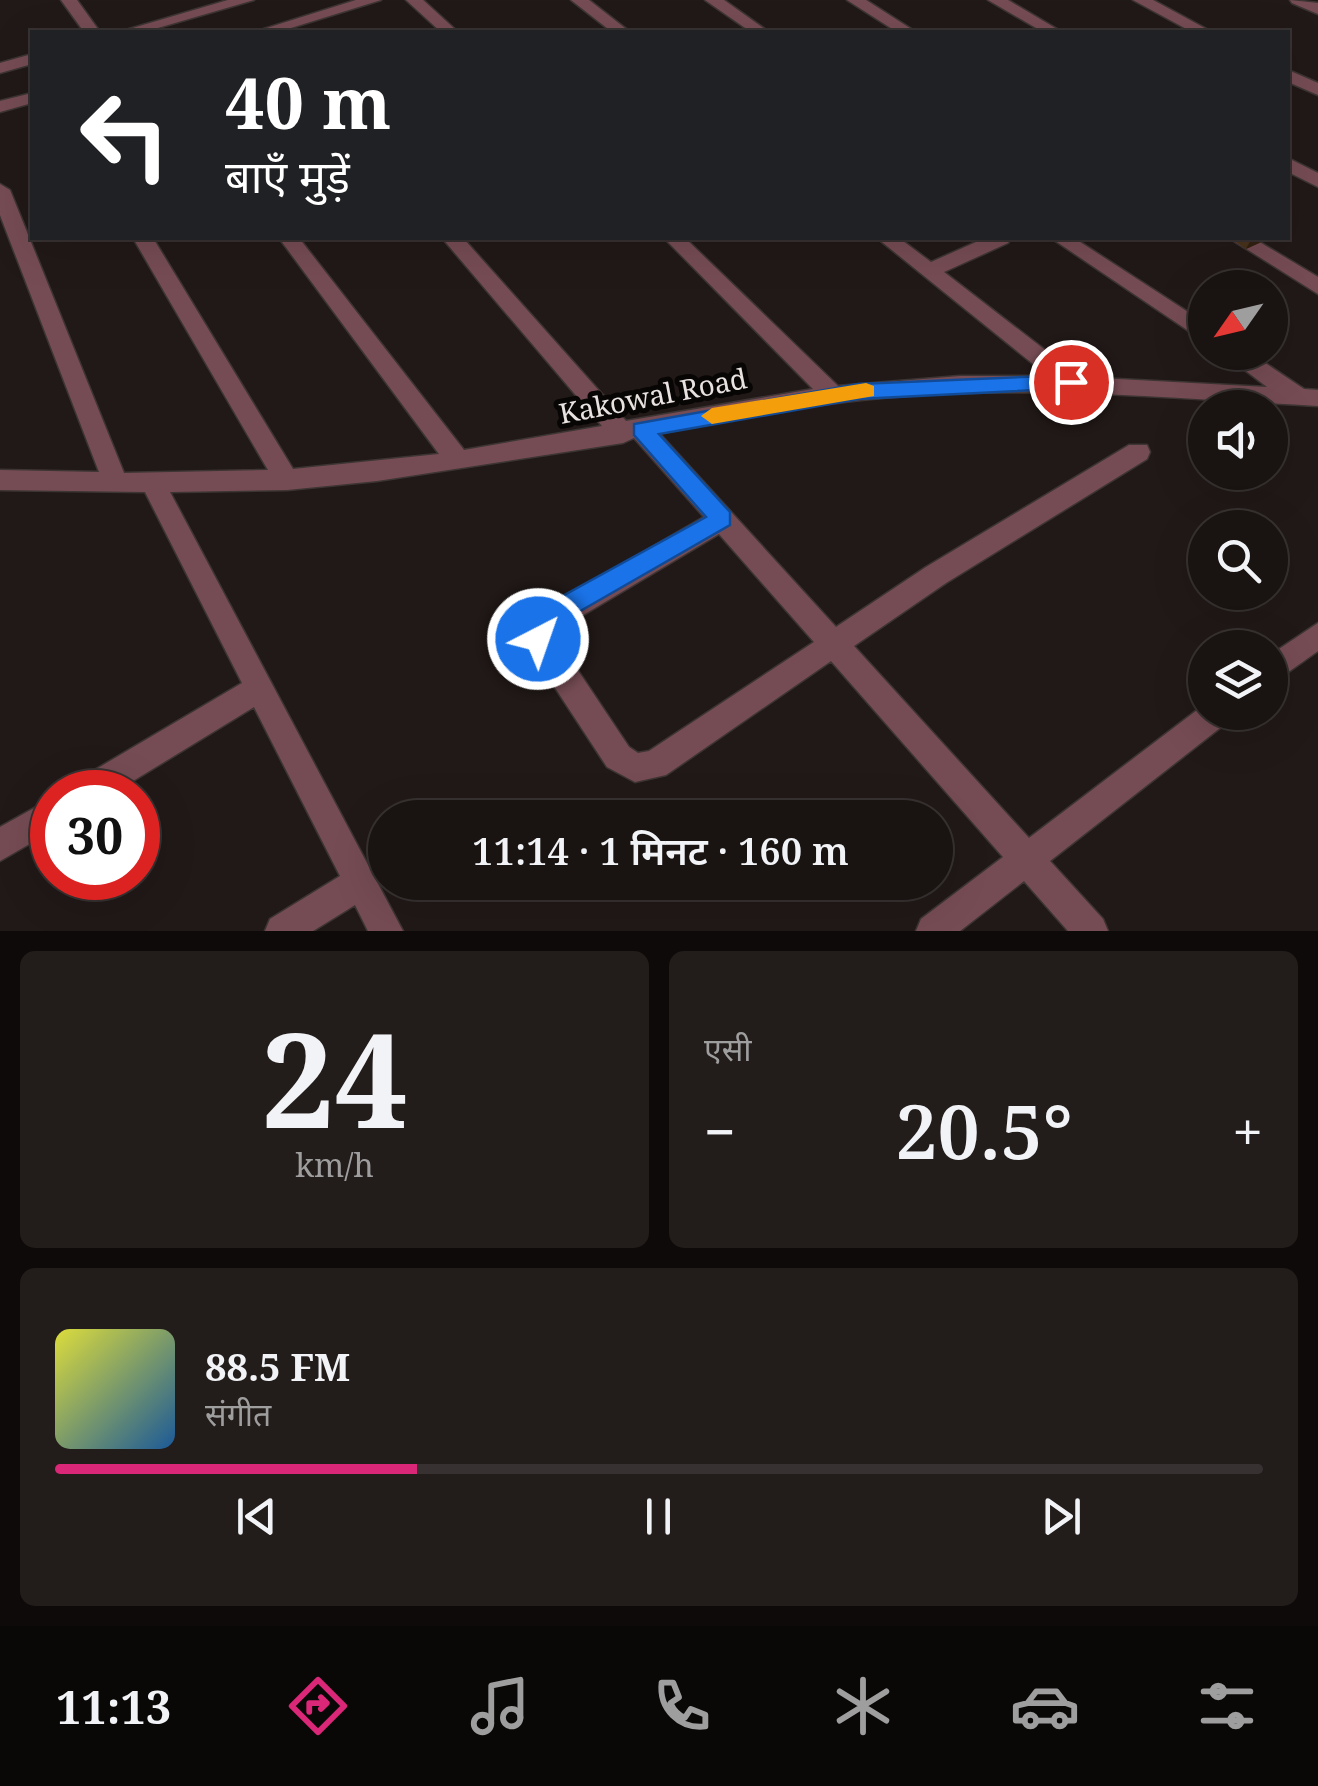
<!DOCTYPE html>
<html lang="hi">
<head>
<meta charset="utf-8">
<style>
  :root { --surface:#191311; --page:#221c1a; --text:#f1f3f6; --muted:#9f9e9f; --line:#373231; --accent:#db2777 }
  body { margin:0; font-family:"Noto Serif","Noto Sans Devanagari",serif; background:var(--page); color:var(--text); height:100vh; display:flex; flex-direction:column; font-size:38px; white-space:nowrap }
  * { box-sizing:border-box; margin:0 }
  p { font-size:32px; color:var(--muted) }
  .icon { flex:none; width:55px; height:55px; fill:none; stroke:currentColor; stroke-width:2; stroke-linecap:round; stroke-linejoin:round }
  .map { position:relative; height:931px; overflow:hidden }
  .panel { display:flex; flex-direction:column; gap:20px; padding:20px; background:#0e0a09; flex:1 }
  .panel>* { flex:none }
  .hud { position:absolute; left:30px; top:30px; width:1260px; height:210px; border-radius:0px; box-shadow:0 10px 40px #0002,0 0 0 2px var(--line); background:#202124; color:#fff; overflow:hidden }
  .needle { width:65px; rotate:236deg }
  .fabs { position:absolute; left:1188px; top:270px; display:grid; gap:20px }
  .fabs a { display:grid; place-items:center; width:100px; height:100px; border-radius:50%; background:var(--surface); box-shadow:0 10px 40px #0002,0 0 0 2px var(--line); font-size:50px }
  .speed { position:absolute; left:30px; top:770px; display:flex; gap:20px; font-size:50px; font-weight:700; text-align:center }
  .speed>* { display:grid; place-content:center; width:130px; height:130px; border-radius:50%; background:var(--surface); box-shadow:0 10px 40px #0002,0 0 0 2px var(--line); line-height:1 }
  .speed .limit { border:15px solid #d22; background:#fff; color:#111 }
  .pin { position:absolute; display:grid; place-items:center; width:85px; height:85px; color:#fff; margin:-42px; border:5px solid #fff; border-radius:50%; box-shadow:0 2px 10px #0007 }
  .me { position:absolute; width:110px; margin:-55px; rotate:41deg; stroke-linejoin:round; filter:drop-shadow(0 0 8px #0008) }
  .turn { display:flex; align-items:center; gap:35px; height:210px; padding:0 30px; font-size:45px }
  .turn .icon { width:130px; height:130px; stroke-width:2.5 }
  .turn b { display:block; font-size:70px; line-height:85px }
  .big { font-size:75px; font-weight:600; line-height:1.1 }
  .panel .widget { flex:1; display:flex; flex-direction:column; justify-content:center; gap:15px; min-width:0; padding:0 35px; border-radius:15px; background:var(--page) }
  .panel .dial { align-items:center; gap:0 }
  .dial b { font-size:130px; line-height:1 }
  .song { display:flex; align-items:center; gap:30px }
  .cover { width:120px; height:120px; border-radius:15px; background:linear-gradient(135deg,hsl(60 70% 55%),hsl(210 70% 35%)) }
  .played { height:10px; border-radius:5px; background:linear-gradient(90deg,var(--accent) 30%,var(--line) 30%) }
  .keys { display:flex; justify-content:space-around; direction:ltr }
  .heat { display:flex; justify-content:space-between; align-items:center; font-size:55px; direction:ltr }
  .panel .tiles { flex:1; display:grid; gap:20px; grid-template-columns:1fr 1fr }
  .widget:last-child { grid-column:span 2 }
  .trip { position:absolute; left:368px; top:800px; width:585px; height:100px; border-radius:50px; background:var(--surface); box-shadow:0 10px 40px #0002,0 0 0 2px var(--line); font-weight:600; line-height:100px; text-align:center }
  .dock { display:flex; height:160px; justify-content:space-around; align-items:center; background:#0a0807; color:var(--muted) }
  .dock .icon { width:70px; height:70px }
  .dock .current { color:var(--accent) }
  .dock b { font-size:45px; color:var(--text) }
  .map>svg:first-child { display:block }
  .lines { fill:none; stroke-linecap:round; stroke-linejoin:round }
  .minor-casing { stroke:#3d3533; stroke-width:3 }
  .minor { fill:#764c54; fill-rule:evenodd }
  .wall { fill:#49331c }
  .shaded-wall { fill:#322111 }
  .route { fill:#1a73e8; stroke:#114b97; stroke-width:2.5 }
  .slow { fill:#f59e0b }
  .labels { text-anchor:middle; stroke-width:10; stroke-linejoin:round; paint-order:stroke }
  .street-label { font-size:28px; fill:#e8e3e1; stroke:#080505 }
</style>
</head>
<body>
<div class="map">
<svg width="1318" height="931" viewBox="0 0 1318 931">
  <rect width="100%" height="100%" fill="#211917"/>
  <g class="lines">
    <g class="minor-casing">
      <g id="minor">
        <polygon points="61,0 77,0 100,32 84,32"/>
        <polygon points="228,0 254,0 144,32 119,32"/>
        <polygon points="356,0 381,0 278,32 254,32"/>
        <polygon points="406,0 423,0 458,32 441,32"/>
        <polygon points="571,0 589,0 630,32 612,32"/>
        <polygon points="705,0 724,0 769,32 751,32"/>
        <polygon points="847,0 866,0 916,32 897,32"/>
        <polygon points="988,0 1008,0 1062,32 1043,32"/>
        <polygon points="1133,0 1153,0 1212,32 1192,32"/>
        <polygon points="1290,0 1318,3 1318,14 1292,3"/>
        <polygon points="32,54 32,64 0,73 0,63"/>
        <polygon points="1288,70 1318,83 1318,95 1288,82"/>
        <polygon points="32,93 32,103 0,112 0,101"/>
        <polygon points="1288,158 1318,173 1318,187 1288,172"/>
        <path d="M 0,184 L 10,190 L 124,473 L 268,470 L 133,238 L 153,238 L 293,469 L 439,454 L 279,238 L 299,238 L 464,450 L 602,426 L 442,238 L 463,238 L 626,421 L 813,389 L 664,238 L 685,238 L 838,386 L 960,376 L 1048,376 L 877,238 L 899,238 L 931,262 L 985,238 L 1011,238 L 1008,243 L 944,272 L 1080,377 L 1267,387 L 1221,352 L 1249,352 L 1304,389 L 1318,390 L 1318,406 C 1199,400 1080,389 960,393 C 859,396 758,413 659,433 L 836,627 L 926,567 L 1129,445 L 1147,445 L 1150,452 L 1147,459 L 946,583 L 854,646 L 1029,838 L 1205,704 L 1205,712 L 1233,712 L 1229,721 L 1050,861 L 1103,919 L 1108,931 L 1068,931 L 1024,881 L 960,931 L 916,931 L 921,919 L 1003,857 L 831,661 L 666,775 L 635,782 L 607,767 L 529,648 L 524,627 L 528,619 L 704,517 L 634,438 L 623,443 L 377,481 L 287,490 L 170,492 L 403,931 L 368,931 L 355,905 L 313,931 L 265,931 L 270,919 L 340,876 L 254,707 L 115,792 L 71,792 L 76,781 L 242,683 L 145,492 L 0,490 L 0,470 L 99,472 L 0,215 ZM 719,534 L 814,642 L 649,751 L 638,753 L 629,747 L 553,633 Z"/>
        <polygon points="1051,238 1074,238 1205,323 1205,342"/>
        <polygon points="1229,238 1253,238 1318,277 1318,294"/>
        <polygon points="1318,623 1318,651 1270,685 1270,655"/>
        <polygon points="52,798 52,831 0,861 0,827"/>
      </g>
    </g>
    <use href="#minor" class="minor"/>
  </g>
  <polygon class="wall" points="1230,238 1270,238 1246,249"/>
  <polygon class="shaded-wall" points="1252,238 1270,238 1246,249"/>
  <polygon class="route" points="1071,375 1078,377 1078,388 858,399 659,434 730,512 730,525 556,625 548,647 529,647 525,626 539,609 706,517 634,435 634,424 858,384"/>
  <polygon class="slow" points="866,383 874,386 874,396 712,424 701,416 712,408"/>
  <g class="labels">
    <g class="street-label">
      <text transform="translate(653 396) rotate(-11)" y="10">Kakowal Road</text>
    </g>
  </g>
</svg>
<div class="fabs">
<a><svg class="needle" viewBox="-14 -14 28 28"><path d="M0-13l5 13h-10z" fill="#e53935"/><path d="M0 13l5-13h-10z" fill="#9f9e9f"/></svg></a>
<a><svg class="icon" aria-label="sound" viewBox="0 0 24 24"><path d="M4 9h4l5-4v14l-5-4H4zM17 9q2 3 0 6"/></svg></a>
<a><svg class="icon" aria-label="search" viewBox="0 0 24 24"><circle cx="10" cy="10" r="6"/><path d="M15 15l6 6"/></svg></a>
<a><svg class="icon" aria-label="layers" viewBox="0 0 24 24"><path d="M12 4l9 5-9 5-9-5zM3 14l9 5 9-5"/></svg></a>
</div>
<div class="speed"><div class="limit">30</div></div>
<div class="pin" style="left:1071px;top:382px;background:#d93025"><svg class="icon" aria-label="arrive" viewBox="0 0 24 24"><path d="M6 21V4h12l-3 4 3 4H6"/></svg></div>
<svg class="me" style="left:538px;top:639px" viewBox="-20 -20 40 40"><circle r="17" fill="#1a73e8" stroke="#fff" stroke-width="3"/><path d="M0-11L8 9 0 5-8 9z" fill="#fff"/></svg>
<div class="trip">11:14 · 1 मिनट · 160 m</div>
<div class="hud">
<div class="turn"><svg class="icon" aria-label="left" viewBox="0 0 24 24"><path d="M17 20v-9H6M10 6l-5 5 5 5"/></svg><div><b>40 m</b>बाएँ मुड़ें</div></div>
</div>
</div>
<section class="panel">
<div class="tiles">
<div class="widget dial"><b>24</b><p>km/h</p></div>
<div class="widget"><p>एसी</p>
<div class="heat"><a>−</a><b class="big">20.5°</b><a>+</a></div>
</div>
<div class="widget">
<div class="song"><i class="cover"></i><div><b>88.5 FM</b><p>संगीत</p></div></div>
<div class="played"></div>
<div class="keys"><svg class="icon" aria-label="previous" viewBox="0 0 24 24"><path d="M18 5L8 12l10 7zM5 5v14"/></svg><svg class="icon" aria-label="pause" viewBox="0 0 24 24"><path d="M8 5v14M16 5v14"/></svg><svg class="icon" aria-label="next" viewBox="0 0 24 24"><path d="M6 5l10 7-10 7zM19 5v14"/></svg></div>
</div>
</div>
</section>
<nav class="dock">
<b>11:13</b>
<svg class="icon current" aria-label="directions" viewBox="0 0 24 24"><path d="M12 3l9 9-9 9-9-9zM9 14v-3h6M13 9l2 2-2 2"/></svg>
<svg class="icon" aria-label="music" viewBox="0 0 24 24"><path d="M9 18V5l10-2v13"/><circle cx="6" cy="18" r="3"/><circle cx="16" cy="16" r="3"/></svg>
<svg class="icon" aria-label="phone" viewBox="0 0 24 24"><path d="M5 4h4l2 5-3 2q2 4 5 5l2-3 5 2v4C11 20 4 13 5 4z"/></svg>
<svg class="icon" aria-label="climate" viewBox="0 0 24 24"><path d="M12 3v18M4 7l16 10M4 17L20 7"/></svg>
<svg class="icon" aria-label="car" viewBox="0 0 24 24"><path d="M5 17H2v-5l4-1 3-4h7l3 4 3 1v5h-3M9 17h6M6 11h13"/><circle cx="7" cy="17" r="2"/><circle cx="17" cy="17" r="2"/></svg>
<svg class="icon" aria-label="filters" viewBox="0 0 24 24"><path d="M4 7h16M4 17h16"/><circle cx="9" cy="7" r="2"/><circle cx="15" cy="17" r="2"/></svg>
</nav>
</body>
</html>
